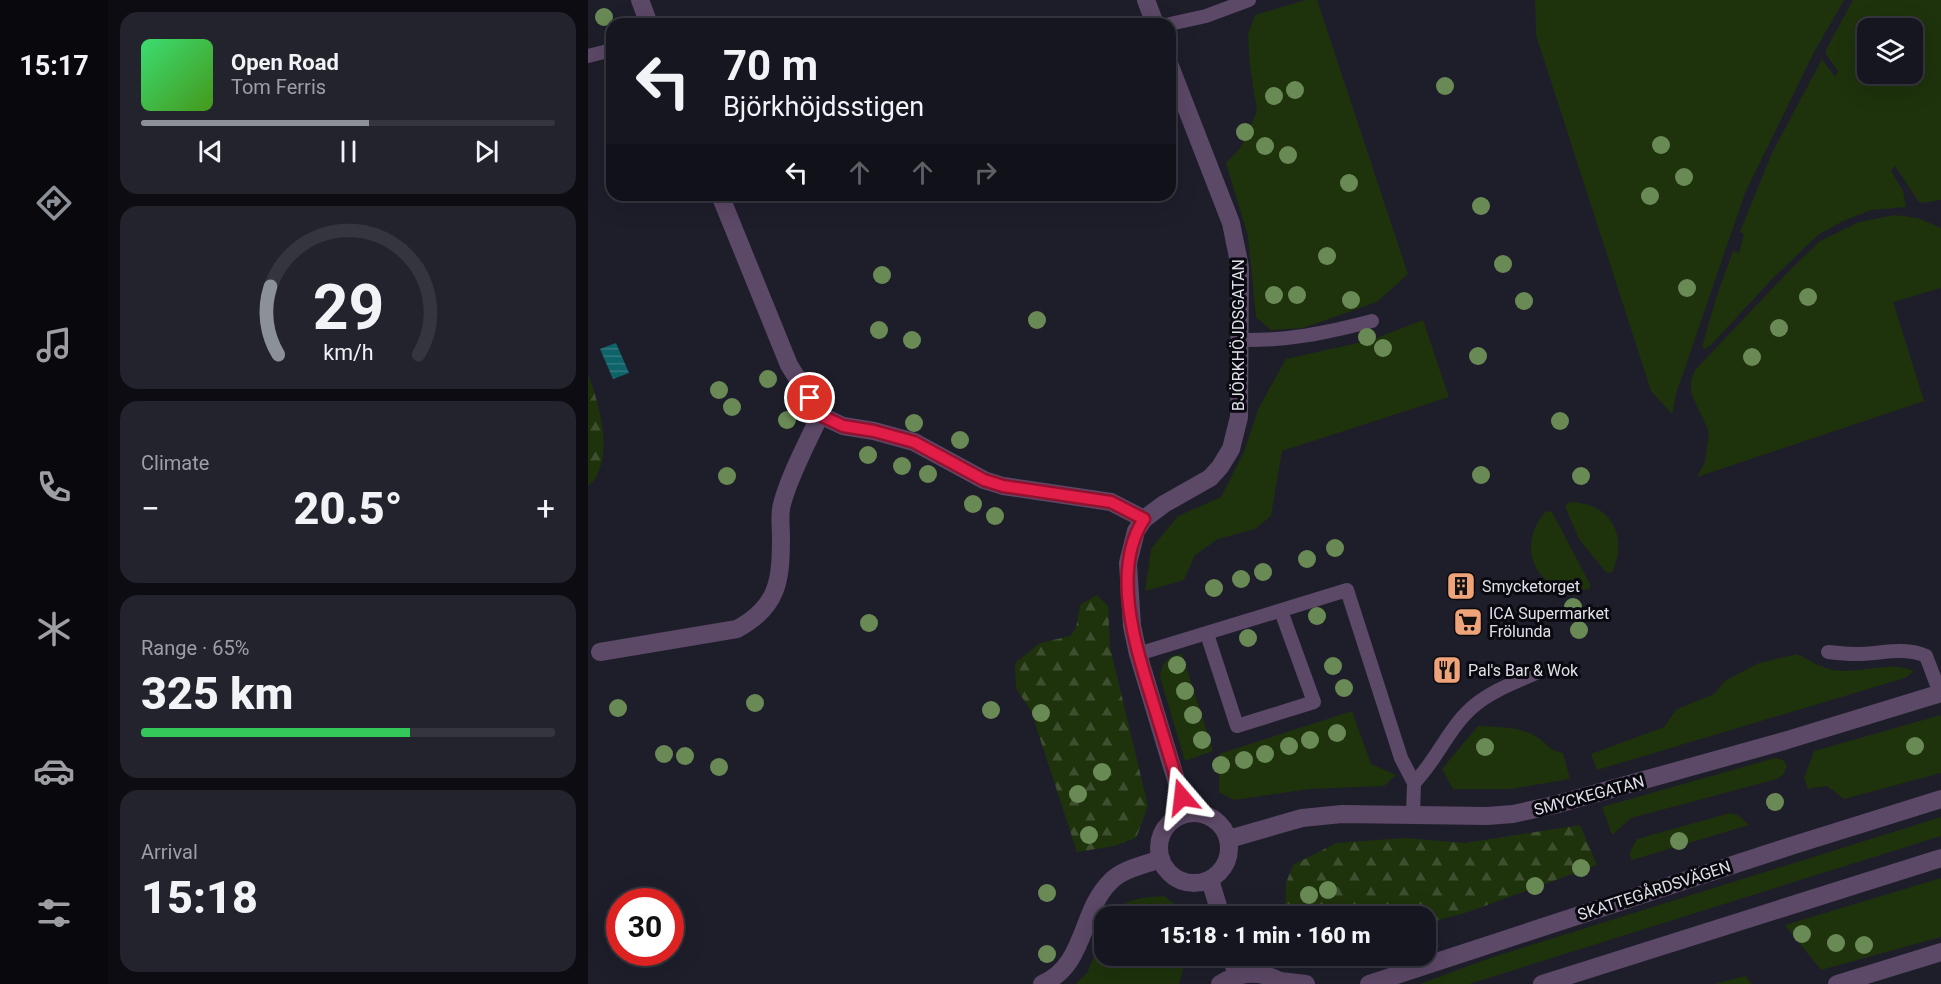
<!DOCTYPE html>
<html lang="en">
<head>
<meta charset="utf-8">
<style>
  :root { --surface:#161620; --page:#23232d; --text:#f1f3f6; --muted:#9e9fa5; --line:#35353e; --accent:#8c9099 }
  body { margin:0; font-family:Roboto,sans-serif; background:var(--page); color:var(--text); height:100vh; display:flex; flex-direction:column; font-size:22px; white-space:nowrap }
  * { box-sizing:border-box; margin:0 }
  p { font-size:20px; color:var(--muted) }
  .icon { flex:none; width:33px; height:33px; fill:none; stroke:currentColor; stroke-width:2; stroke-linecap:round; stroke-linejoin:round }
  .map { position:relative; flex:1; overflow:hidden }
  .details { display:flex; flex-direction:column; gap:12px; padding:12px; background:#0c0c12; width:480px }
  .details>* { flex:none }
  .hud { position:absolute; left:18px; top:18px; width:570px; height:183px; border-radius:18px; box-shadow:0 6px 24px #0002,0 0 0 2px var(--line); background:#161620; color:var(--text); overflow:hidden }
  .tools { position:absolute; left:1269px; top:18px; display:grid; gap:12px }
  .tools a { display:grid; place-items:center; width:66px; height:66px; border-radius:12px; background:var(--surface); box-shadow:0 6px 24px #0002,0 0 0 2px var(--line); font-size:30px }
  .speed { position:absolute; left:18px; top:888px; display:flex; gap:12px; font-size:30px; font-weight:700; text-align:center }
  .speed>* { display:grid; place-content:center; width:78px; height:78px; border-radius:50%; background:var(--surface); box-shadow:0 6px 24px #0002,0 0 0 2px var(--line); line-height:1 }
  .speed .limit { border:9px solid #d22; background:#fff; color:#111 }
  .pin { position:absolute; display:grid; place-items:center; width:51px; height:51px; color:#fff; margin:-26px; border:3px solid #fff; border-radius:50%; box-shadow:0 2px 6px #0007 }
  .me { position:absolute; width:66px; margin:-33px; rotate:343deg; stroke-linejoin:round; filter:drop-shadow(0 0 4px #0008) }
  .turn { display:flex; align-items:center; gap:21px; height:126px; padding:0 18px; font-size:27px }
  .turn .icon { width:78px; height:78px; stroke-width:2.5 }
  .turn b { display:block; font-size:42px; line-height:51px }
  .lanes { display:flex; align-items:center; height:57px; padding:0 18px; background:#0003; justify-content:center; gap:30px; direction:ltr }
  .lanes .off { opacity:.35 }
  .big { font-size:45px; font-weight:800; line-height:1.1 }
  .details .widget { flex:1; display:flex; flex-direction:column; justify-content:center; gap:9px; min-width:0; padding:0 21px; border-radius:18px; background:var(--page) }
  .details .dial { align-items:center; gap:0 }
  .dial svg { height:156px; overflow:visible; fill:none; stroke:var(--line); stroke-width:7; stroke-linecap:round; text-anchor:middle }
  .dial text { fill:var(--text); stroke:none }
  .song { display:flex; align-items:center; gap:18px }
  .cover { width:72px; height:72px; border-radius:9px; background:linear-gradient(135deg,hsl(140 70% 55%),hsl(100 70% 35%)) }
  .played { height:6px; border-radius:3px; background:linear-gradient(90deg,var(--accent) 55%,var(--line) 55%) }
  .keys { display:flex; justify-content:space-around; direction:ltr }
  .heat { display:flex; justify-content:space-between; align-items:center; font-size:33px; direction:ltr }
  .charge { height:9px; border-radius:4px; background:linear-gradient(90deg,#34c759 65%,var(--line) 0) }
  .trip { position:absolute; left:506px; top:906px; width:342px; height:60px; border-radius:18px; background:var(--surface); box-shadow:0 6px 24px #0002,0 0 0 2px var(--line); font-weight:800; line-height:60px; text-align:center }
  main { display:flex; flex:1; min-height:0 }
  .dock { display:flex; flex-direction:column; width:108px; justify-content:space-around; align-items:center; background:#09090d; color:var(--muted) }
  .dock .icon { width:42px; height:42px }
  .dock .active { color:var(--accent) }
  .dock b { font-size:27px; color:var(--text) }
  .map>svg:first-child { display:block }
  .grass { fill:#1e320c; fill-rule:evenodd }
  .forest { fill:url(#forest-firs) }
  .water { fill:url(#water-rules) }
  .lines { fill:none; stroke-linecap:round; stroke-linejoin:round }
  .service { stroke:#5c4867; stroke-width:14 }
  .minor { stroke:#5c4867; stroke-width:18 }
  .tertiary { stroke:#5c4867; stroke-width:18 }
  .tree { fill:#698a55 }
  .route-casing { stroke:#92132f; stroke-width:15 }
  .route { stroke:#e11d48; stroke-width:10 }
  .labels { text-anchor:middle; stroke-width:6; stroke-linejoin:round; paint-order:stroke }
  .street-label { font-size:16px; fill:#e0e0ea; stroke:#09090f }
  .poi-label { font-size:16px; fill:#e0e0ea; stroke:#09090f; text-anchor:start }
</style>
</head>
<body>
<main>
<nav class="dock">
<b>15:17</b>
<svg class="icon active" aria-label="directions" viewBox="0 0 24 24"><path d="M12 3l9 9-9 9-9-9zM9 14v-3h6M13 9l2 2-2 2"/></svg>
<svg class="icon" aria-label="music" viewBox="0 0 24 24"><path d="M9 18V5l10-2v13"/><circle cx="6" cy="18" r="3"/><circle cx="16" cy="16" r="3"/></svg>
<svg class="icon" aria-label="phone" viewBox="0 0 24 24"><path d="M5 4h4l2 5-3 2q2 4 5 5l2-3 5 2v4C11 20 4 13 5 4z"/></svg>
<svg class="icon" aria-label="climate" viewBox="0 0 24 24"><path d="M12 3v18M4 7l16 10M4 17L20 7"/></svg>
<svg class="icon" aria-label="car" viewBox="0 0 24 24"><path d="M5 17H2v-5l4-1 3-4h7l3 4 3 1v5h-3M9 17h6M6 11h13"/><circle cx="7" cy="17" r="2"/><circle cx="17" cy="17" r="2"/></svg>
<svg class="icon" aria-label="filters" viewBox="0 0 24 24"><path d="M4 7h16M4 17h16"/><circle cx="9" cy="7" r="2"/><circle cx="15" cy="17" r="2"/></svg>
</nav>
<section class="details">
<div class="widget">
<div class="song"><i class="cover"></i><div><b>Open Road</b><p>Tom Ferris</p></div></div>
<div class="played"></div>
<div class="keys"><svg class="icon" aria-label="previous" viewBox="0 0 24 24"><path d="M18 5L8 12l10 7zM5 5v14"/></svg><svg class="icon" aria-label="pause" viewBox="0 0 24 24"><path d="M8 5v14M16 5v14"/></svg><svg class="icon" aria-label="next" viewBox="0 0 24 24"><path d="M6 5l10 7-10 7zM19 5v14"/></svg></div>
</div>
<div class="widget dial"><svg viewBox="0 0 100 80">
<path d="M14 69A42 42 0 1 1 86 69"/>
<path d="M14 69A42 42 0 0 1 10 34" stroke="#8c9099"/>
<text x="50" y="56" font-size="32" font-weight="700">29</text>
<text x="50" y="72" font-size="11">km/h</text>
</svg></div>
<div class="widget"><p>Climate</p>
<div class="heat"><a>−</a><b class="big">20.5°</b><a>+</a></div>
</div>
<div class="widget"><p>Range · 65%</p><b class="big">325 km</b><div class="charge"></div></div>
<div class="widget"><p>Arrival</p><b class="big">15:18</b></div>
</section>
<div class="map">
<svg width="1353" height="984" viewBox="0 0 1353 984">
  <defs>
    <pattern id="forest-firs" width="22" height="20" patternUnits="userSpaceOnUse" patternTransform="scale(1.5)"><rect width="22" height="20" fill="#1e320c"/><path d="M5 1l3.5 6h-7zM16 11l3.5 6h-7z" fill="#3e4f30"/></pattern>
    <pattern id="water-rules" width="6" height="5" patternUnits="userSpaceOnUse" patternTransform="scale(1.5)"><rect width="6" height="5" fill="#0e6369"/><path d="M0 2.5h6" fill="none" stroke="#31797f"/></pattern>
  </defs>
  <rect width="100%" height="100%" fill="#1e1e2b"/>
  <g class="grass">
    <polygon points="718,0 729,0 820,274 789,302 715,328 683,330 668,317 660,236 638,163 653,147 669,111 662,67 660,34 667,15"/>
    <polygon points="947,0 1256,0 1226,52 1157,193 1088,394 1084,414 1063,391 948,35"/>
    <path d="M 1265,0 L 1353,0 L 1353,200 L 1334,203 L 1331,202 L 1307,166 L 1303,171 L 1315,191 L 1318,207 L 1283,210 L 1255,221 L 1230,235 L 1186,277 L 1123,345 L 1117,349 L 1114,347 L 1128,298 L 1145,251 L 1151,253 L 1156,234 L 1152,232 L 1184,153 L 1234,59 L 1247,77 L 1250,71 L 1238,54 L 1238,50 ZM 1324,28 L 1324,74 L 1280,74 L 1280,28 Z"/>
    <polygon points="1307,215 1330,218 1353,228 1353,288 1305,302 1336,401 1109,477 1117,462 1121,432 1103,393 1103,380 1107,370 1201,271 1232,241 1271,222"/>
    <polygon points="835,320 861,397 694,451 683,516 667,529 630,539 607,555 596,580 557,591 563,549 590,516 633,497 656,452 671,407 698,359 783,340"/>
    <path d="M 982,502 C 1023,503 1041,536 1024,573 L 1018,572 L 991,539 L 977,506 Z"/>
    <path d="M 958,511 L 964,512 L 1002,584 L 1002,589 C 951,599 924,549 958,511 Z"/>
    <path d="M 594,654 L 625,751 L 597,761 L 572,677 C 573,663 580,655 594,654 Z"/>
    <path d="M 1209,654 C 1220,659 1233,668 1245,670 C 1272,675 1300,660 1326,671 L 1317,678 L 1009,770 L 1003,754 L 1076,727 L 1089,709 L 1126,694 L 1138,680 L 1171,663 Z"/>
    <polygon points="764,711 783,764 808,775 796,786 722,789 646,800 631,792 631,754"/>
    <polygon points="1353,715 1353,773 1256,799 1239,786 1220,789 1216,778 1226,751"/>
    <path d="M 890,726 C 908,727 931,726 947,736 C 959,742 959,750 975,753 L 982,779 L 923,789 L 865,789 L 854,769 Z"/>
    <polygon points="1187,758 1195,760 1199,766 1196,774 1189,779 1043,818 1024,835 1014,807"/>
    <polygon points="1142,813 1150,815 1161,825 1044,860 1041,854 1049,839"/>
    <polygon points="1353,817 1353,836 881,984 832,984 902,958"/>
    <polygon points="1353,878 1353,937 1233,970 1197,925"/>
    <path d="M 576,896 L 596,911 L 597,916 L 524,916 C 534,898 558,897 576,896 Z"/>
    <polygon points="516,933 516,956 599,956 591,984 488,984 499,973"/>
    <polygon points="1157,976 1164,984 1126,984"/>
  </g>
  <g class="forest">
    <path d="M 0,374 C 10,401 24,447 9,475 C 8,479 3,483 0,486 Z"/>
    <polygon points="509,595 520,606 522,647 560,806 548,838 526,846 489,852 443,711 428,688 427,663 452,643 482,636 488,628 492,605"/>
    <polygon points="992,825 1009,865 880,912 837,924 837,916 697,916 698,883 705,865 748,843 817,838 876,843"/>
  </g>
  <polygon class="water" points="28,343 41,373 25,379 12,349"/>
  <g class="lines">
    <g class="service">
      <polyline points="582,24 618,16 661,0"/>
      <polyline points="0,56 24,50"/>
      <path d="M 652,340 C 700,341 738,333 784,321"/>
      <polyline points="619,634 649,726 726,702 693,611"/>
      <path d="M 1240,652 C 1249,653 1259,654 1268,654 C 1293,654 1315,646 1338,656 L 1352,693"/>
      <polyline points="550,654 759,590 813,758 826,783 825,815"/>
      <path d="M 826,783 C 849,760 861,726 887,705 C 905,690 929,682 950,672"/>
    </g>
    <g class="minor">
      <polyline points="52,0 61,24"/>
      <polyline points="558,0 567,24"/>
      <polyline points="582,66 643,223 652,267 651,417 643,449 632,467 622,478 576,504 556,519 548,531 540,563 544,626 550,654 598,813"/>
      <polyline points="132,195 201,365 232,415 255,426 286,431 326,442 396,480 415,486 523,502 556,519"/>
      <path d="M 12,652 L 149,629 C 190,607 193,581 193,537 C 193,526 191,514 194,504 C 202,474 219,444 232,415"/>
      <circle cx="606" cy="848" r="35"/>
      <polyline points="641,839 714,818 754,814 899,816 925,814 966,805 1196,741 1353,693"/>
      <polyline points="622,880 633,916"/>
      <polyline points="643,956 649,976"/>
      <path d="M 454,984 C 498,965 492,912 522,882 C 534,869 556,865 573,859"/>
      <polyline points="1249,984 1353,952"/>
    </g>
    <g class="tertiary">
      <polyline points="692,981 718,984"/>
      <path d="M 632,984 C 652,971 676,970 696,984"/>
      <polyline points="781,984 1206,845 1353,799"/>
      <polyline points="954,984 1353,858"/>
    </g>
  </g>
  <g class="tree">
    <circle cx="16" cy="17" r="9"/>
    <circle cx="857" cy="86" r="9"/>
    <circle cx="707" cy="90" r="9"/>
    <circle cx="686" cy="96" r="9"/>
    <circle cx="657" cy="132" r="9"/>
    <circle cx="1073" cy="145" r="9"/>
    <circle cx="677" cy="146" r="9"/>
    <circle cx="700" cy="155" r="9"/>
    <circle cx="1096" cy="177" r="9"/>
    <circle cx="761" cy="183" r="9"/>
    <circle cx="1062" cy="196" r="9"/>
    <circle cx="893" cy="206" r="9"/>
    <circle cx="739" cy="256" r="9"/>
    <circle cx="915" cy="264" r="9"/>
    <circle cx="294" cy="275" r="9"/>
    <circle cx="1099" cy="288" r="9"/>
    <circle cx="686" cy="295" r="9"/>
    <circle cx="709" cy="295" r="9"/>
    <circle cx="1220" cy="297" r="9"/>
    <circle cx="763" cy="300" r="9"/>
    <circle cx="936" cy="301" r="9"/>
    <circle cx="449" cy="320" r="9"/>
    <circle cx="1191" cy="328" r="9"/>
    <circle cx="291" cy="330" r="9"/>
    <circle cx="779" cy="337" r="9"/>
    <circle cx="324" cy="340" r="9"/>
    <circle cx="795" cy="348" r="9"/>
    <circle cx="890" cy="356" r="9"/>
    <circle cx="1164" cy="357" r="9"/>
    <circle cx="180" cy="379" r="9"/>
    <circle cx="131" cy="390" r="9"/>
    <circle cx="144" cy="407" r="9"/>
    <circle cx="199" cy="420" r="9"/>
    <circle cx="972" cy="421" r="9"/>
    <circle cx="326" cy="423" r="9"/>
    <circle cx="372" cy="440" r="9"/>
    <circle cx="280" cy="455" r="9"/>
    <circle cx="314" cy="466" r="9"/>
    <circle cx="340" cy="474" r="9"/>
    <circle cx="893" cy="475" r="9"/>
    <circle cx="139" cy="476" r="9"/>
    <circle cx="993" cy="476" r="9"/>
    <circle cx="385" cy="504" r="9"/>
    <circle cx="407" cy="516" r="9"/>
    <circle cx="747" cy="548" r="9"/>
    <circle cx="719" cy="559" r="9"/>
    <circle cx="675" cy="572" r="9"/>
    <circle cx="653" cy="579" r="9"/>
    <circle cx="626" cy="588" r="9"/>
    <circle cx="985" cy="607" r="9"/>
    <circle cx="729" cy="616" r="9"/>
    <circle cx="281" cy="623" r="9"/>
    <circle cx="991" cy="630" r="9"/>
    <circle cx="660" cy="638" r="9"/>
    <circle cx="589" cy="665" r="9"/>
    <circle cx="745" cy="666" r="9"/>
    <circle cx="756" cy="688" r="9"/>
    <circle cx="597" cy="691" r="9"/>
    <circle cx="167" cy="703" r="9"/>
    <circle cx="30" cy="708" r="9"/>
    <circle cx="403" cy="710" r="9"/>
    <circle cx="453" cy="713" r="9"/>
    <circle cx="605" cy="715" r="9"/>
    <circle cx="749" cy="733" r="9"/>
    <circle cx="614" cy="740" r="9"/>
    <circle cx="722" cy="740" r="9"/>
    <circle cx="701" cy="746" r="9"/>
    <circle cx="1327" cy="746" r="9"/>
    <circle cx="897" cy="747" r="9"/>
    <circle cx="76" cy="754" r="9"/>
    <circle cx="677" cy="754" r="9"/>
    <circle cx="97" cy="756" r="9"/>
    <circle cx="656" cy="760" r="9"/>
    <circle cx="633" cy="765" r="9"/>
    <circle cx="131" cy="767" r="9"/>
    <circle cx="514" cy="772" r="9"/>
    <circle cx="490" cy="794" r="9"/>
    <circle cx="1187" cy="802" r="9"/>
    <circle cx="501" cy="835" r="9"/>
    <circle cx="1091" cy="841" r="9"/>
    <circle cx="993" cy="868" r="9"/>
    <circle cx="947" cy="886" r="9"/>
    <circle cx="740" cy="890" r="9"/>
    <circle cx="459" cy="893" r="9"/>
    <circle cx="721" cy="895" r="9"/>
    <circle cx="1214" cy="934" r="9"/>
    <circle cx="1248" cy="943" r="9"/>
    <circle cx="1276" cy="945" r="9"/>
    <circle cx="459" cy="954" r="9"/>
  </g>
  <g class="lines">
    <g class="route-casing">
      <path id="route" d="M 222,398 L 232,415 L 255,426 L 286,431 L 326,442 L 396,480 L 415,486 L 523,502 L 556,519 C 521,572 550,654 567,709 C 576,739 585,768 594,797"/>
    </g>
    <use href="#route" class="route"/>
  </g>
  <defs>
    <g id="building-square" transform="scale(1.5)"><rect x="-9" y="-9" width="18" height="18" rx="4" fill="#efa378" stroke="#09090f"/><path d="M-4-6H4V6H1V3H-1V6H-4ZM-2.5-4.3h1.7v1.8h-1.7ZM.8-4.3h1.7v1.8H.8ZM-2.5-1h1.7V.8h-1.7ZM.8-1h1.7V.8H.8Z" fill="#111"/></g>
    <g id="supermarket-square" transform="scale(1.5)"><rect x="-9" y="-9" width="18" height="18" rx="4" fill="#efa378" stroke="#09090f"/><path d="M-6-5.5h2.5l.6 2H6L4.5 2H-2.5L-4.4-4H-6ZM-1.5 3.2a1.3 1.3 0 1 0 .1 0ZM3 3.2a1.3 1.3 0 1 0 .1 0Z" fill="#111"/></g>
    <g id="restaurant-square" transform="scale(1.5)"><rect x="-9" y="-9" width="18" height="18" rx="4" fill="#efa378" stroke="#09090f"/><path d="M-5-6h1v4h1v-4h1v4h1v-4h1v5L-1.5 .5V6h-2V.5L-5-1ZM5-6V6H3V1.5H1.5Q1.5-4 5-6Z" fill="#111"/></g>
  </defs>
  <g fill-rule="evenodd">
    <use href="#building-square" x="873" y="586"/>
    <use href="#supermarket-square" x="880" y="622"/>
    <use href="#restaurant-square" x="859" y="670"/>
  </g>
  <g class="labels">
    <g class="street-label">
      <text transform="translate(650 335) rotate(-90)" y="6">BJÖRKHÖJDSGATAN</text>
      <text transform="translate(1001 795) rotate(-15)" y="6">SMYCKEGATAN</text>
      <text transform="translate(1066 890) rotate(-18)" y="6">SKATTEGÅRDSVÄGEN</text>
    </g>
    <g class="poi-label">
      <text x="894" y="592">Smycketorget</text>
      <text x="901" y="619">ICA Supermarket<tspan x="901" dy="18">Frölunda</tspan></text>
      <text x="880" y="676">Pal's Bar &amp; Wok</text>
    </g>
  </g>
</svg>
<div class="tools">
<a><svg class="icon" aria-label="layers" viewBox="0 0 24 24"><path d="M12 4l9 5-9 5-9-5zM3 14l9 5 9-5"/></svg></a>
</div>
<div class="speed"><div class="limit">30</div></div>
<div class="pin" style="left:222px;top:398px;background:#d93025"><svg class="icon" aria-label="arrive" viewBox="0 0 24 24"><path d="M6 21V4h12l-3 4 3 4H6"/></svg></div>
<svg class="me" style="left:594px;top:797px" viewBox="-20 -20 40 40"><path d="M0-17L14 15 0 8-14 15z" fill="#e11d48" stroke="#fff" stroke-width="4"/></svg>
<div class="trip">15:18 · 1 min · 160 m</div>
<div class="hud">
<div class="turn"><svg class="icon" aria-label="left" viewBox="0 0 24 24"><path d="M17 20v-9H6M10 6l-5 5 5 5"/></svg><div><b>70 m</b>Björkhöjdsstigen</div></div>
<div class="lanes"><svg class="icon" aria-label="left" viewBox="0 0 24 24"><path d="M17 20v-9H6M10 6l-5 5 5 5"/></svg><svg class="icon off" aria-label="ahead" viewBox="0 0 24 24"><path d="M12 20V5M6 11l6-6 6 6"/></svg><svg class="icon off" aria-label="ahead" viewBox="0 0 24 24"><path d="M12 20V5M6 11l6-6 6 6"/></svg><svg class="icon off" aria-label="right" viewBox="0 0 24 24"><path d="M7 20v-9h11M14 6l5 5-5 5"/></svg></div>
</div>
</div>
</main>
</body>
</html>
